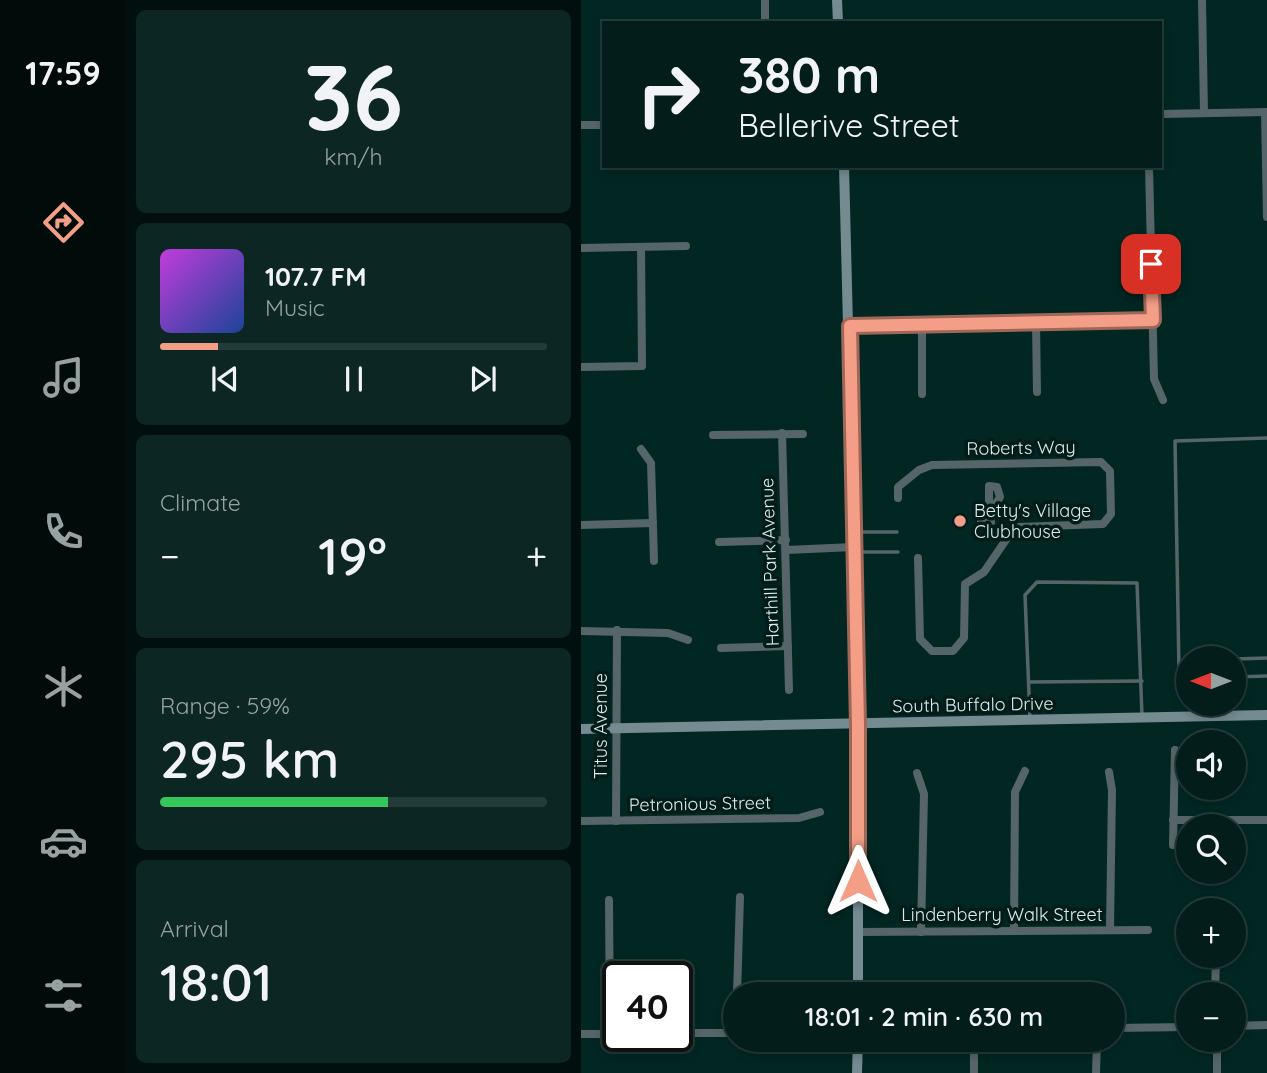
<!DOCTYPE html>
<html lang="en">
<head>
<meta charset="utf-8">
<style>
  :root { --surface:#021d1a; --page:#0c2623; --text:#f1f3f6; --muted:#96a2a2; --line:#233b39; --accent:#f49e87 }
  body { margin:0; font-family:Quicksand,sans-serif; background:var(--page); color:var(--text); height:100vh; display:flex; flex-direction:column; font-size:26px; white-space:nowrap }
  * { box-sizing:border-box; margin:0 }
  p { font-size:23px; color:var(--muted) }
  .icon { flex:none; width:38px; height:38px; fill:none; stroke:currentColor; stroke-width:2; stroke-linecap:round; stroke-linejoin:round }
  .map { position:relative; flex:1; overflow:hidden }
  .details { display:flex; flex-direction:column; gap:10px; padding:10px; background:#01100e; width:455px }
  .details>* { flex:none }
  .guide { position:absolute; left:21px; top:21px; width:560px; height:147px; border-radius:0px; box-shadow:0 4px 10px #0003,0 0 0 2px var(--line); background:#021d1a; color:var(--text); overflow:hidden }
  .needle { width:46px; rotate:270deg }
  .tools { position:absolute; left:595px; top:646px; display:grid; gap:14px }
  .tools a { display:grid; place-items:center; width:70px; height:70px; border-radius:50%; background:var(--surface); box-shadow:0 4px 10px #0003,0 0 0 2px var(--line); font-size:35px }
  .speed { position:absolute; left:21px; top:961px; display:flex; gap:14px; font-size:35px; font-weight:700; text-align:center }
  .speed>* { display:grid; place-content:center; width:91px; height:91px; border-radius:50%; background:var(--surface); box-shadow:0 4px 10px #0003,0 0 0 2px var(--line); line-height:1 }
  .speed .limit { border:4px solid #111; border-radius:10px; background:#fff; color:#111 }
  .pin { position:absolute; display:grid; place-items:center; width:60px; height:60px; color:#fff; margin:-30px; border-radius:14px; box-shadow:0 4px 10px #0006 }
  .me { position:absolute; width:77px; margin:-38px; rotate:0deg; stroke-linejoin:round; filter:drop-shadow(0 0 5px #0008) }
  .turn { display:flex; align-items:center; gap:24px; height:147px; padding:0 21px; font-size:32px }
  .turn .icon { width:91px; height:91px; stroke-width:2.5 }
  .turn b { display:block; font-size:49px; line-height:60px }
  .big { font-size:52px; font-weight:600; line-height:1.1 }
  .details .widget { flex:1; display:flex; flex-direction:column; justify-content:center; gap:10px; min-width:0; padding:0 24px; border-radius:10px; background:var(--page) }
  .details .dial { align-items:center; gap:0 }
  .dial b { font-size:91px; line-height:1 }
  .song { display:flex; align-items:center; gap:21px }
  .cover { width:84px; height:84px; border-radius:10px; background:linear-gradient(135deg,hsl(290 70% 55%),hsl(220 70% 35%)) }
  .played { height:7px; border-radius:4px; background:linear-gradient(90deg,var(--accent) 15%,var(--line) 15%) }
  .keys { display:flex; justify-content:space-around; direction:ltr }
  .heat { display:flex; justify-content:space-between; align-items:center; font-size:38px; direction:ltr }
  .charge { height:10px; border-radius:5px; background:linear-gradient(90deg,#34c759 59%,var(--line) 0) }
  .trip { position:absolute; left:142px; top:982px; width:402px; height:70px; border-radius:35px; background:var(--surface); box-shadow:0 4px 10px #0003,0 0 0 2px var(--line); font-weight:600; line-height:70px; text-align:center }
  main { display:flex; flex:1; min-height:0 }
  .tabs { display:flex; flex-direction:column; width:126px; justify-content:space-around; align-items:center; background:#010c0a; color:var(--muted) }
  .tabs .icon { width:49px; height:49px }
  .tabs .current { color:var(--accent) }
  .tabs b { font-size:32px; color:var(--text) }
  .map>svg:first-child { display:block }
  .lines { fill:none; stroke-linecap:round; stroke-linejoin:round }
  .lane { stroke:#566568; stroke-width:3.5 }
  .street { stroke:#566568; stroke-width:8 }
  .secondary { stroke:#748b91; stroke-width:10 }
  .route-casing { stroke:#9f6758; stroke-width:18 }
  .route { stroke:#f49e87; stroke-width:12 }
  .poi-dot { fill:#f49e87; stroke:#021c19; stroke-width:2.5 }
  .labels { text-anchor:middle; stroke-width:7; stroke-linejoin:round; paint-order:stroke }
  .street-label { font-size:18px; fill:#daedea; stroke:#021c19 }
  .poi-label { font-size:18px; fill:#daedea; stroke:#021c19; text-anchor:start }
</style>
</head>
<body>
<main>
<nav class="tabs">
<b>17:59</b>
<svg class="icon current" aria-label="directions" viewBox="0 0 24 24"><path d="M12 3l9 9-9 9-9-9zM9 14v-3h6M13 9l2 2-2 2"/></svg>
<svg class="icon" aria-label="music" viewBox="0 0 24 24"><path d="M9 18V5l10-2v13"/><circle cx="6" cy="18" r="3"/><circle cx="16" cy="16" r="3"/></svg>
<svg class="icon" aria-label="phone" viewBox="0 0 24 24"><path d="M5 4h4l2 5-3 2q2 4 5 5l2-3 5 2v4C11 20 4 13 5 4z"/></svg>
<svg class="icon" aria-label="climate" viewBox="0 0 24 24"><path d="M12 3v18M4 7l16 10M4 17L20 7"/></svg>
<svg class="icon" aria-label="car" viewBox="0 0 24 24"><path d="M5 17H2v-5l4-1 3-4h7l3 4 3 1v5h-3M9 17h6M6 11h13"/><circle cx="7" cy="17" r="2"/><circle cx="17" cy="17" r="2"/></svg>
<svg class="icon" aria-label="filters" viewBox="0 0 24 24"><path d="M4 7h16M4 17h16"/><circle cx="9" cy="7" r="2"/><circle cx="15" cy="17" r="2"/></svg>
</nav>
<section class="details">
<div class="widget dial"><b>36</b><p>km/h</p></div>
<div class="widget">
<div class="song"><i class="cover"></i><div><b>107.7 FM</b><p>Music</p></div></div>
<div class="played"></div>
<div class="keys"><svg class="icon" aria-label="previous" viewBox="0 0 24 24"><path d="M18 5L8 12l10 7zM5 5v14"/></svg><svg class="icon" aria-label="pause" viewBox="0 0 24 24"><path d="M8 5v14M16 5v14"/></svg><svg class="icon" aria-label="next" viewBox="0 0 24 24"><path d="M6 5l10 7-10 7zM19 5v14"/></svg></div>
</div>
<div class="widget"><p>Climate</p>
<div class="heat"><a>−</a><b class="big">19°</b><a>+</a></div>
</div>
<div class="widget"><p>Range · 59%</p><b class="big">295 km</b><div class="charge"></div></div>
<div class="widget"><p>Arrival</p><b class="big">18:01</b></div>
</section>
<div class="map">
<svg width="686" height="1073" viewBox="0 0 686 1073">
  <rect width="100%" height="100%" fill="#022723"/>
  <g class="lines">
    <g class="lane">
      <polyline points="273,532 316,532"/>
      <polyline points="276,552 317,552"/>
      <polyline points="653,659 686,658"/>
      <polyline points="607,671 598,671 594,441 686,438"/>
      <polyline points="653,677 686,676"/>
      <polyline points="448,682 561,681"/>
      <polyline points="624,704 624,715"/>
      <polyline points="449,719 444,595 456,582 556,583 561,716"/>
    </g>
    <g class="street">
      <polyline points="184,0 184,23"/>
      <polyline points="621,0 623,113"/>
      <polyline points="684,112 686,217"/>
      <polyline points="579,114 686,112"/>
      <polyline points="0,125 23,125"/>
      <polyline points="568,166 573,379 582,400"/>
      <polyline points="0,248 105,246"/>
      <polyline points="455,322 456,392"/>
      <polyline points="341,324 341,394"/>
      <polyline points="269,326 572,320"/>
      <polyline points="0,367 61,366 60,247"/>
      <polyline points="201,433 208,690"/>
      <polyline points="132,435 222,434"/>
      <polyline points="60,449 70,463 73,561"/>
      <polygon points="408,486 416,487 419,497 408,515 410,522 400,522 400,516 408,507"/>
      <polyline points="317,498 317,487 338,470 351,465 520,462 529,471 530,514 522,524 438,527 431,531 403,572 384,584 383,638 372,651 351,651 339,639 337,558"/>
      <polyline points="0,525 72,523"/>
      <polyline points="138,542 205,540"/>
      <polyline points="205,550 273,547"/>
      <polyline points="0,631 87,633 107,640"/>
      <polyline points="140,648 207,646"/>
      <polyline points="528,772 531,790 529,930"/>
      <polyline points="336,773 343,794 340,932"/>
      <polyline points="592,820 686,820"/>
      <polyline points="0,821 218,818 239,812"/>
      <polyline points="35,821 36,630"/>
      <polyline points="592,845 594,750"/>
      <polyline points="28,900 29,1034"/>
      <polyline points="636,910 636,908"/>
      <polyline points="433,931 434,792 444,771"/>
      <polyline points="276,932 567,930"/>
      <polyline points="156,994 159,897"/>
      <polyline points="634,994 635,956"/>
      <polyline points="653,1026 686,1025"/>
      <polyline points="532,1028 607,1027"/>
      <polyline points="96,1033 154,1033"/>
      <polyline points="0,1034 37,1034"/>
      <polyline points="393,1073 393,1040"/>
      <polyline points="515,1073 516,1040"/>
      <polyline points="636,1073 636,1040"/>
    </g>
    <g class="secondary">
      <polyline points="256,0 257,23"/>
      <polyline points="263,166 277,726 277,994"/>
      <polyline points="0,729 686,715"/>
      <polyline points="276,1073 277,1040"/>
    </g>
  </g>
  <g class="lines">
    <g class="route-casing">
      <polyline id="route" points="277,881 277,726 269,326 572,320 570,264"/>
    </g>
    <use href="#route" class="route"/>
  </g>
  <circle class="poi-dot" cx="379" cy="521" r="7"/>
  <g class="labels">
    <g class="street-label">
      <text transform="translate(440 448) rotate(-1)" y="6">Roberts Way</text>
      <text transform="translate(189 562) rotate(-92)" y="6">Harthill Park Avenue</text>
      <text transform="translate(392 705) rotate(-1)" y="6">South Buffalo Drive</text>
      <text transform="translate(20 726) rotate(-90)" y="6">Titus Avenue</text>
      <text transform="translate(119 804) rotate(-1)" y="6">Petronious Street</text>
      <text x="421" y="921">Lindenberry Walk Street</text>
    </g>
    <g class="poi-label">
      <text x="393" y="517">Betty's Village<tspan x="393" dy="21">Clubhouse</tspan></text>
    </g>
  </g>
</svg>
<div class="tools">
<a><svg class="needle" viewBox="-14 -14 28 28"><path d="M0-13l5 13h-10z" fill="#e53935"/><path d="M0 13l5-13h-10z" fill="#96a2a2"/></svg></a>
<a><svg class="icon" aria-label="sound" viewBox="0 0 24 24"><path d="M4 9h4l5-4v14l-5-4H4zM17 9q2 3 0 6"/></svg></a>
<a><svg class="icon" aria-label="search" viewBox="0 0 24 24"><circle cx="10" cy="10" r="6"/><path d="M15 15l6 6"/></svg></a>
<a>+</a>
<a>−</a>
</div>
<div class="speed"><div class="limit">40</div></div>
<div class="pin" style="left:570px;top:264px;background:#d93025"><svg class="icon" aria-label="arrive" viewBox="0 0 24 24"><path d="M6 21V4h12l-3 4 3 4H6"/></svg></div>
<svg class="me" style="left:277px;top:881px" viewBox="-20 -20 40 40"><path d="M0-17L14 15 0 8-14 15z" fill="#f49e87" stroke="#fff" stroke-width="4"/></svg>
<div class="trip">18:01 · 2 min · 630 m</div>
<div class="guide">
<div class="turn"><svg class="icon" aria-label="right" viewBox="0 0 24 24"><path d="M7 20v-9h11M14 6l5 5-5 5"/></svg><div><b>380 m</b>Bellerive Street</div></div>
</div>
</div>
</main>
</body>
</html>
